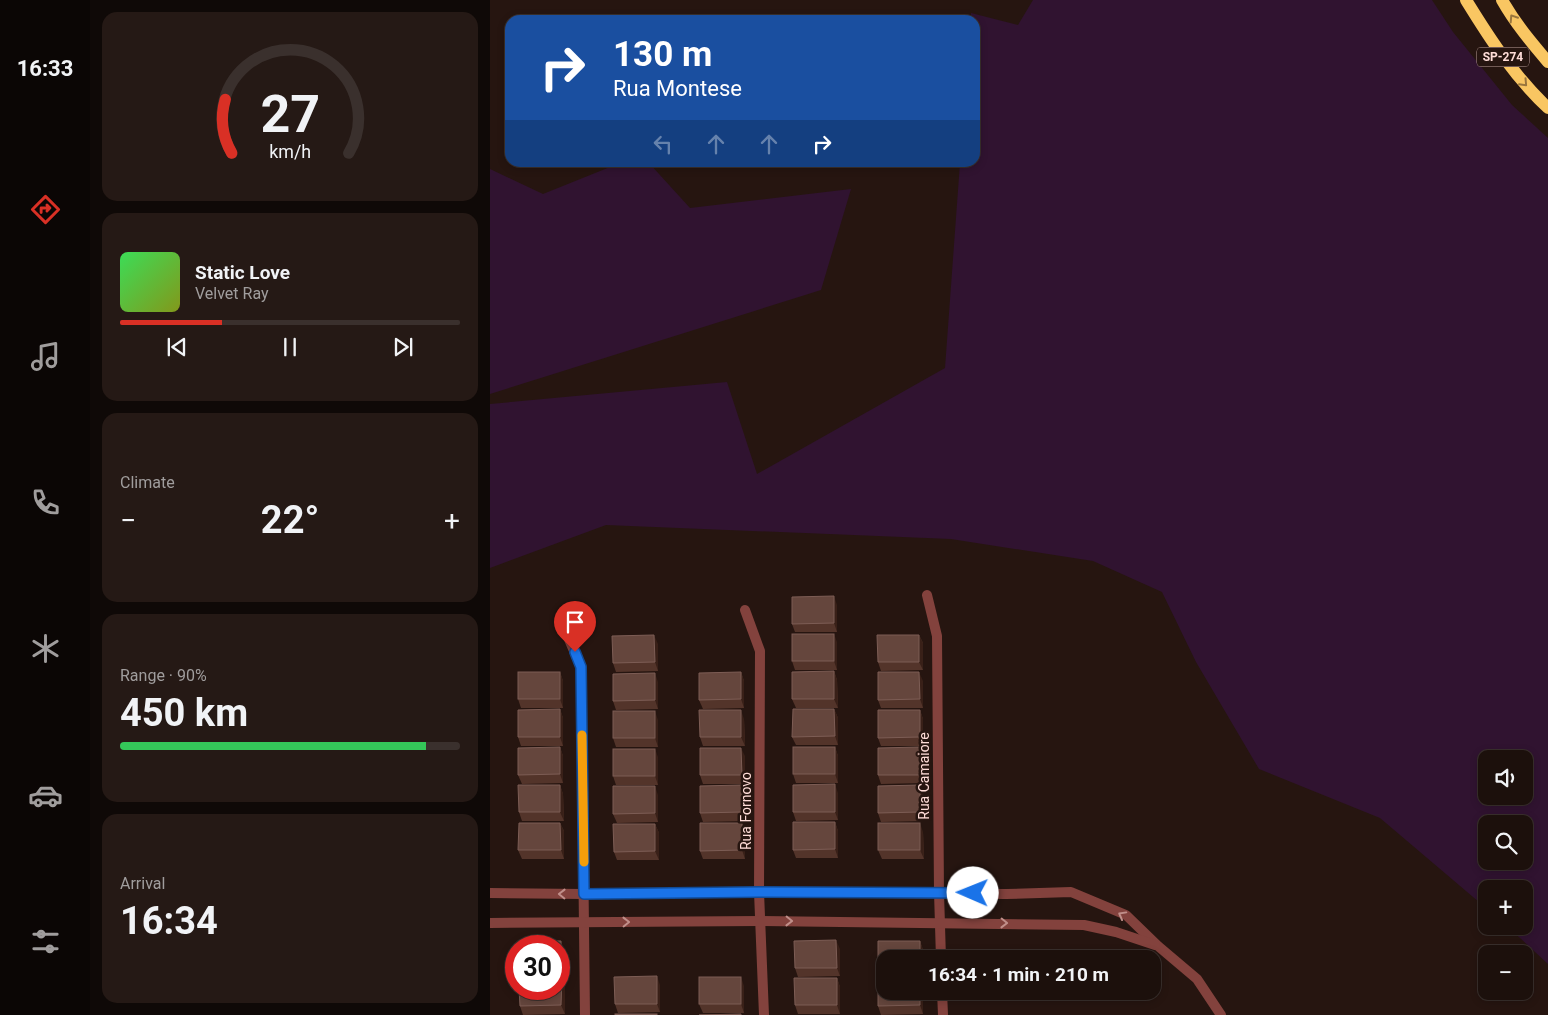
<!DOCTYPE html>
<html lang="en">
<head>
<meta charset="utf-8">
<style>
  :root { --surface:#1c100c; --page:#251915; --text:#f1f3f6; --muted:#a09d9d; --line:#3a302d; --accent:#d93025 }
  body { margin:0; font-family:Roboto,sans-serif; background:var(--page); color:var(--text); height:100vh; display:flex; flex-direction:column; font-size:19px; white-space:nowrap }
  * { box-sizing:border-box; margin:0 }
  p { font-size:16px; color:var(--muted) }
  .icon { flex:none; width:28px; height:28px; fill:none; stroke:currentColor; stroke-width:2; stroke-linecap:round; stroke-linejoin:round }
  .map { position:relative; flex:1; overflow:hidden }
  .details { display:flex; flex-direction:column; gap:12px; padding:12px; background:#0f0907; width:400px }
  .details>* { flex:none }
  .hud { position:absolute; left:15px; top:15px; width:475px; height:152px; border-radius:15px; box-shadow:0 2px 8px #0003,0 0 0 1px var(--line); background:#1a4fa0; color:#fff; overflow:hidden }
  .tools { position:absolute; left:988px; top:750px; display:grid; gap:10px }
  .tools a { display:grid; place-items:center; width:55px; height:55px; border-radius:10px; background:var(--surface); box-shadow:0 2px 8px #0003,0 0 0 1px var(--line); font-size:25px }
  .speed { position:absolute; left:15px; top:935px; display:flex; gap:10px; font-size:25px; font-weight:700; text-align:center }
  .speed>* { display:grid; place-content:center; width:65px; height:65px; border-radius:50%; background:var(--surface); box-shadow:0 2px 8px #0003,0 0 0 1px var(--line); line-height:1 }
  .speed .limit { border:8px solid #d22; background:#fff; color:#111 }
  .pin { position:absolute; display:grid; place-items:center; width:42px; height:42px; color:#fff; margin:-51px -21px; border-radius:50% 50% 50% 0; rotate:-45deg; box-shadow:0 0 5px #0007 }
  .pin .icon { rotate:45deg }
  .me { position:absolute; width:55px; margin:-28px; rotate:271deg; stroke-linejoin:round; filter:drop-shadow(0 0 4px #0008) }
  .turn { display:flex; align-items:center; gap:18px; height:105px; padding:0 25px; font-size:22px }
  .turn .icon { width:65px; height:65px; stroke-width:2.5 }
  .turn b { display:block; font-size:35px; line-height:42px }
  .lanes { display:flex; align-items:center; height:48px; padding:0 25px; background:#0003; justify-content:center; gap:25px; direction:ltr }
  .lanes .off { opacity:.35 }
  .big { font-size:38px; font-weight:700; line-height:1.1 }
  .details .tile { flex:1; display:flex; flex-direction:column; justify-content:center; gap:8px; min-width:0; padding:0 18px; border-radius:15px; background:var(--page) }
  .details .dial { align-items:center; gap:0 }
  .dial svg { height:130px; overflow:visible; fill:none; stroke:var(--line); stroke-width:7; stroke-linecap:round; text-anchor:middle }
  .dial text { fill:var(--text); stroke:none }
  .song { display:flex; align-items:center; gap:15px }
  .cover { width:60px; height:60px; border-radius:8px; background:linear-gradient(135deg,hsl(130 70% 55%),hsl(70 70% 35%)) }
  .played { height:5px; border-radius:2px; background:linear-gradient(90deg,var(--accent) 30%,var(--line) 30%) }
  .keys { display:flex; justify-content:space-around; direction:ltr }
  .heat { display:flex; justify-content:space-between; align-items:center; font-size:28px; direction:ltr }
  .charge { height:8px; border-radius:4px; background:linear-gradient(90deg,#34c759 90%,var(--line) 0) }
  .trip { position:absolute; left:386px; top:950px; width:285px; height:50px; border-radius:15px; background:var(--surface); box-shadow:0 2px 8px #0003,0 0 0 1px var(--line); font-weight:700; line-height:50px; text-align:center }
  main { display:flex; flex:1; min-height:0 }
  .menu { display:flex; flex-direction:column; width:90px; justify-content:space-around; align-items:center; background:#0b0605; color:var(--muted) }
  .menu .icon { width:35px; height:35px }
  .menu .active { color:var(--accent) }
  .menu b { font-size:22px; color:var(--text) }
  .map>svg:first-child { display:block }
  .green { fill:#301330; fill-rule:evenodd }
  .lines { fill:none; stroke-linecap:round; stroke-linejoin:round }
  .street { stroke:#83423d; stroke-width:10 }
  .primary { stroke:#f9c662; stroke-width:12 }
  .wall { fill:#53342a }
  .shaded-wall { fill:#392018 }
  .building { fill:#65463d; stroke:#7d5d55 }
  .oneway { stroke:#9a763d }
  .oneway2 { stroke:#c08f8a }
  .route-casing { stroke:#114b97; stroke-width:12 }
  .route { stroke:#1a73e8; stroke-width:9 }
  .slow { stroke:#f59e0b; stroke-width:9 }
  .labels { text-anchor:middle; stroke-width:5; stroke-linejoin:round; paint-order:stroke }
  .shield { fill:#261510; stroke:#bda09b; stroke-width:1 }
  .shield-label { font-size:12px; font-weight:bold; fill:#fedcd7 }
  .street-label { font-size:14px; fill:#fedcd7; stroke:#261510 }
</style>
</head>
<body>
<main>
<nav class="menu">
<b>16:33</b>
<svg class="icon active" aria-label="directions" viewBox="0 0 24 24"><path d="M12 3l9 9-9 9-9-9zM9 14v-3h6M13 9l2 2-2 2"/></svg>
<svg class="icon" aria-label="music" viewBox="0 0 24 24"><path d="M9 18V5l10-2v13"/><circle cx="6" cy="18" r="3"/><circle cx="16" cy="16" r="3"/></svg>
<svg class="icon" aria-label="phone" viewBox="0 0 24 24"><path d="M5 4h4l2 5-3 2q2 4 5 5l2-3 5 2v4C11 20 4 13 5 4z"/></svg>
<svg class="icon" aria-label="climate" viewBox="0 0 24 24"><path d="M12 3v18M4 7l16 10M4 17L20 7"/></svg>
<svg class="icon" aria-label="car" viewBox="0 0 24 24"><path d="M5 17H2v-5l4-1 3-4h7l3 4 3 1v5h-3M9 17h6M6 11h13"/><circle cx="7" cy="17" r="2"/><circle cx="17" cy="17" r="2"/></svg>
<svg class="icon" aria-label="filters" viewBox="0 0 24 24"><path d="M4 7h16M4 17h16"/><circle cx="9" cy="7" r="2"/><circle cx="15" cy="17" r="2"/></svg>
</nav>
<section class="details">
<div class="tile dial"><svg viewBox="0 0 100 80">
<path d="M14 69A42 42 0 1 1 86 69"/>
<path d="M14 69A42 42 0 0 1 10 36" stroke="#d93025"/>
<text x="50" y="56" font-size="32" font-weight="700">27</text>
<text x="50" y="72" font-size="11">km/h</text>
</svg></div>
<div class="tile">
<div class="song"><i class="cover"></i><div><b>Static Love</b><p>Velvet Ray</p></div></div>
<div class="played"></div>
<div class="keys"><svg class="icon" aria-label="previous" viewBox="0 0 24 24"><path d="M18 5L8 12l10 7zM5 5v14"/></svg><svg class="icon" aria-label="pause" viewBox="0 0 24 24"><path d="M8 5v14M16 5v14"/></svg><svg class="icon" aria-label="next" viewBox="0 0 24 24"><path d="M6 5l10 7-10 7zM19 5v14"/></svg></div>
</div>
<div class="tile"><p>Climate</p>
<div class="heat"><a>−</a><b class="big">22°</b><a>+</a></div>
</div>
<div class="tile"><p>Range · 90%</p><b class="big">450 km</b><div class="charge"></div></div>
<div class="tile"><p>Arrival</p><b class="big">16:34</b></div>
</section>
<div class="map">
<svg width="1058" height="1015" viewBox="0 0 1058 1015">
  <rect width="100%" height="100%" fill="#261510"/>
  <g class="green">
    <path d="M 543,0 L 942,0 L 963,32 L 1022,105 L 1058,138 L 1058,964 L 1017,926 L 1034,926 L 1034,889 L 996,889 L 996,908 L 890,818 L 769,769 L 706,662 L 672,592 L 603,561 L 461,539 L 116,525 L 0,568 L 0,404 L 237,382 L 267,474 L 455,368 L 470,163 L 485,162 L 485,20 L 480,20 L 481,13 L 528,25 ZM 996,759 L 1034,759 L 1034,796 L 996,796 ZM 996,824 L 1034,824 L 1034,861 L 996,861 Z"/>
    <polygon points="130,163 159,163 200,208 361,189 331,290 0,394 0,169 53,194"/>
  </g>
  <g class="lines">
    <g class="street">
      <polyline points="437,595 447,636 449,892 451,959"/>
      <polyline points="255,610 270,651 269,892 274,1015"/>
      <polyline points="78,637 91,667 95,1015"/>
      <polyline points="0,893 94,894 269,892 516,894 581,892 636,915 668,946 707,979 731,1015"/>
      <polyline points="0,923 270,921 594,925 626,932 665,945"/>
      <polyline points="452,991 453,1015"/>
    </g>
    <g class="primary">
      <path d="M 976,0 C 1000,39 1024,76 1058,108"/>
      <path d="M 1012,0 C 1025,23 1041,42 1058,62"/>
    </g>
  </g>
  <g class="wall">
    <polygon points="347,605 347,632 305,632 302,624"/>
    <polygon points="429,635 433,643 433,670 391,671 388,662"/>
    <polygon points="347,642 347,670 305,670 302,661"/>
    <polygon points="168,644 168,671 126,672 123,663"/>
    <polygon points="344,671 347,680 348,708 306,708 302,699"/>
    <polygon points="70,672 73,681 73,708 31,708 28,699"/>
    <polygon points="251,672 254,681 254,708 213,709 209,700"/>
    <polygon points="433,681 433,708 391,708 388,700"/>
    <polygon points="168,682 168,709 126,710 123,701"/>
    <polygon points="70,709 73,718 73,746 31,746 28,737"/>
    <polygon points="344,709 348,718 348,745 306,745 302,737"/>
    <polygon points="430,710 433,719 433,746 391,746 388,738"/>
    <polygon points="254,719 255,746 213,746 210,737"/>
    <polygon points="168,720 168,747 126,747 123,738"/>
    <polygon points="70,747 73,756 73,783 32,784 28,775"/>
    <polygon points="345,747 348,756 348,783 306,783 303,774"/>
    <polygon points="255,756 255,784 213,784 210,775"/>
    <polygon points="433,756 433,783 391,784 388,775"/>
    <polygon points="168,757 168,785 126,785 123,776"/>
    <polygon points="70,785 73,794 74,821 32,821 29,812"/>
    <polygon points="430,785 433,794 433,821 391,822 388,813"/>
    <polygon points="348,793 348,820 306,821 303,812"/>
    <polygon points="255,794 255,821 213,822 210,813"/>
    <polygon points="168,795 168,822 127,823 123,814"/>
    <polygon points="345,822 348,831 348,858 306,858 303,850"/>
    <polygon points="70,823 74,831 74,859 32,859 28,850"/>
    <polygon points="252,823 255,832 255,859 213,859 210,851"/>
    <polygon points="165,824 169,833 169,860 127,860 124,852"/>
    <polygon points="433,832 434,859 392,859 388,850"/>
    <polygon points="388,941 430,941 433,950 433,959 395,959 395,977 391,977 388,968"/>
    <polygon points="69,946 74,949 75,977 69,977"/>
    <polygon points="350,949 350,976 308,977 305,968"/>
    <polygon points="72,978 75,987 75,1014 33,1015 30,1006"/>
    <polygon points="347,978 350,987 350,1014 308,1014 305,1005"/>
    <polygon points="170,985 170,1012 128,1013 125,1004"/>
    <polygon points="254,986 254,1013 213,1013 209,1004"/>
    <polygon points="395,991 433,991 433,1014 391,1015 388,1006"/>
  </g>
  <g class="shaded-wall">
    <polygon points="344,596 347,605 347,632 344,623"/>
    <polygon points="344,634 347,642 347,670 344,661"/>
    <polygon points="164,635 168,644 168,671 165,662"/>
    <polygon points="429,635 433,643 433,670 429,662"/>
    <polygon points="344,671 347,680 348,708 344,699"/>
    <polygon points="70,672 73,681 73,708 70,699"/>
    <polygon points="251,672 254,681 254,708 251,699"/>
    <polygon points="429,672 433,681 433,708 430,699"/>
    <polygon points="165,673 168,682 168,709 165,700"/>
    <polygon points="70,709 73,718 73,746 70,737"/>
    <polygon points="344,709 348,718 348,745 345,736"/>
    <polygon points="251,710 254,719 255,746 251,737"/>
    <polygon points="430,710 433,719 433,746 430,737"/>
    <polygon points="165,711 168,720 168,747 165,738"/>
    <polygon points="70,747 73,756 73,783 70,774"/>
    <polygon points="345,747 348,756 348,783 345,774"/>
    <polygon points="430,747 433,756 433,783 430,775"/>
    <polygon points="251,748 255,756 255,784 252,775"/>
    <polygon points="165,749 168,757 168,785 165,776"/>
    <polygon points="345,784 348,793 348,820 345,812"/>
    <polygon points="70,785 73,794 74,821 70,812"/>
    <polygon points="252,785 255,794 255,821 252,812"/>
    <polygon points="430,785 433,794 433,821 430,812"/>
    <polygon points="165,786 168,795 168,822 165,813"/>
    <polygon points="345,822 348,831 348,858 345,849"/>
    <polygon points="70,823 74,831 74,859 71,850"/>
    <polygon points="252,823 255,832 255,859 252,850"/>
    <polygon points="430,823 433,832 434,859 430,850"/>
    <polygon points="165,824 169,833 169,860 165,851"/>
    <polygon points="346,940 350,949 350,976 347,968"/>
    <polygon points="71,941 74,949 75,977 71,968"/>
    <polygon points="430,941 433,950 433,959 430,959"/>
    <polygon points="167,976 170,985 170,1012 167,1004"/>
    <polygon points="251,977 254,986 254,1013 251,1004"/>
    <polygon points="72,978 75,987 75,1014 71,1005"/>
    <polygon points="347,978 350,987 350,1014 347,1005"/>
    <polygon points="430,991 433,991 433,1014 430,1005"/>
  </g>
  <g class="building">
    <polygon points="344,596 344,623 302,624 302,597"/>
    <rect x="302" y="634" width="42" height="27"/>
    <polygon points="164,635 165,662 123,663 122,636"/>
    <polygon points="387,635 429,635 429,662 388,662"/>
    <polygon points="344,671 344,699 302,699 302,672"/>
    <rect x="28" y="672" width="42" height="27"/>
    <polygon points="251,672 251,699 209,700 209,673"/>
    <polygon points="388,672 429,672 430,699 388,700"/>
    <polygon points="165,673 165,700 123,701 123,674"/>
    <polygon points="70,709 70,737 28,737 28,710"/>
    <polygon points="303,709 344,709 345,736 302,737"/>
    <polygon points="209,710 251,710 251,737 210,737"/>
    <polygon points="388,710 430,710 430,737 388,738"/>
    <rect x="123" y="711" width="42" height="27"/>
    <polygon points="70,747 70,774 28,775 28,748"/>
    <rect x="303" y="747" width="42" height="27"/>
    <polygon points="430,747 430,775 388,775 388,748"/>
    <polygon points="210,748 251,748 252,775 210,775"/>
    <rect x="123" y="749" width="42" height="27"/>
    <polygon points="345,784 345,812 303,812 303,785"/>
    <polygon points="28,785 70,785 70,812 29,812"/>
    <polygon points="252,785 252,812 210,813 210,786"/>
    <polygon points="430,785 430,812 388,813 388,786"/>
    <polygon points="123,786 165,786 165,813 123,814"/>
    <polygon points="303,822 345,822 345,849 303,850"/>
    <polygon points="29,823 70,823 71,850 28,850"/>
    <polygon points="210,823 252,823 252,850 210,851"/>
    <rect x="388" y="823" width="42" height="27"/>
    <polygon points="123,824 165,824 165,851 124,852"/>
    <polygon points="346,940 347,968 305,968 304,941"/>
    <polygon points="29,941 71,941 71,968 69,968 69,946 29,946"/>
    <polygon points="388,941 430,941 430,959 395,959 395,968 388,968"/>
    <polygon points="167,976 167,1004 125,1004 124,977"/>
    <rect x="209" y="977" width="42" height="27"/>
    <polygon points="69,978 72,978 71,1005 30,1006 29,989 69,989"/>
    <polygon points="304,978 347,978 347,1005 305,1005"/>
    <polygon points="395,978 395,991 430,991 430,1005 388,1006 388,979"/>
    <rect x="125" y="1014" width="42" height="1"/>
    <polygon points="251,1014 251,1015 209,1015"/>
  </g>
  <defs><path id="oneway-chevron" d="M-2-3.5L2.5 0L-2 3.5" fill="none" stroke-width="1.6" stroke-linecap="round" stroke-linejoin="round" transform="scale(1.25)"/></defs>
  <g class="oneway">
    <use href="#oneway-chevron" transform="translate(1023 18) rotate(-123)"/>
    <use href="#oneway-chevron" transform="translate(1034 83) rotate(47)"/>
  </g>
  <g class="oneway2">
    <use href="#oneway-chevron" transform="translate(72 894) rotate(-179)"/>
    <use href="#oneway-chevron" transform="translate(632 915) rotate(-151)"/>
    <use href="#oneway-chevron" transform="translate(299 921) rotate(1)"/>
    <use href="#oneway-chevron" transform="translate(136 922) rotate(-1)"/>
    <use href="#oneway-chevron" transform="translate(514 923) rotate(1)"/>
  </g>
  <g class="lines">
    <g class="route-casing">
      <polyline id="route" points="85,652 91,667 94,894 269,892 483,893"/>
    </g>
    <use href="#route" class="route"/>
    <polyline class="slow" points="92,735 94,862"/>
  </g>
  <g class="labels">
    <rect class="shield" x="987" y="47.5" width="52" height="19" rx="4"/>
    <g class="shield-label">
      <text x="1013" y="61">SP-274</text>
    </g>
    <g class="street-label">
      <text transform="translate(434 776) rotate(-90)" y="5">Rua Camaiore</text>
      <text transform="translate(256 811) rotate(-90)" y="5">Rua Fornovo</text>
    </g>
  </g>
</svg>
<div class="tools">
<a><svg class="icon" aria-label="sound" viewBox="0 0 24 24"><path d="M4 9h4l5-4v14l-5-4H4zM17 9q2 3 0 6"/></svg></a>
<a><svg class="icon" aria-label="search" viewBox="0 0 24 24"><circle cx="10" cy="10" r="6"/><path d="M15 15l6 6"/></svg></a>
<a>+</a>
<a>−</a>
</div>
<div class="speed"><div class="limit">30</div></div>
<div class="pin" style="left:85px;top:652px;background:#d93025"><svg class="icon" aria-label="arrive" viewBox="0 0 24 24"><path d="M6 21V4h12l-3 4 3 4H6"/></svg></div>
<svg class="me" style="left:483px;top:893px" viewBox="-20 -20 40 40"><circle r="19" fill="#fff"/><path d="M0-13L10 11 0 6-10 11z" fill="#1a73e8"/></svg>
<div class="trip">16:34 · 1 min · 210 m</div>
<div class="hud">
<div class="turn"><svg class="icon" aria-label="right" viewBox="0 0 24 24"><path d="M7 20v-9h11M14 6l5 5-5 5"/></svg><div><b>130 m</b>Rua Montese</div></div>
<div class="lanes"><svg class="icon off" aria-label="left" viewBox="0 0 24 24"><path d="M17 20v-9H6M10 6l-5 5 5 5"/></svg><svg class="icon off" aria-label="ahead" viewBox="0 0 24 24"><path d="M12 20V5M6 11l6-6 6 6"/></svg><svg class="icon off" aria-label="ahead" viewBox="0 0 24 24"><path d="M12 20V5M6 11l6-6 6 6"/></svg><svg class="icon" aria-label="right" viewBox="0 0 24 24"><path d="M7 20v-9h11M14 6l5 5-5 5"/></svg></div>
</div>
</div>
</main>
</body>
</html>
